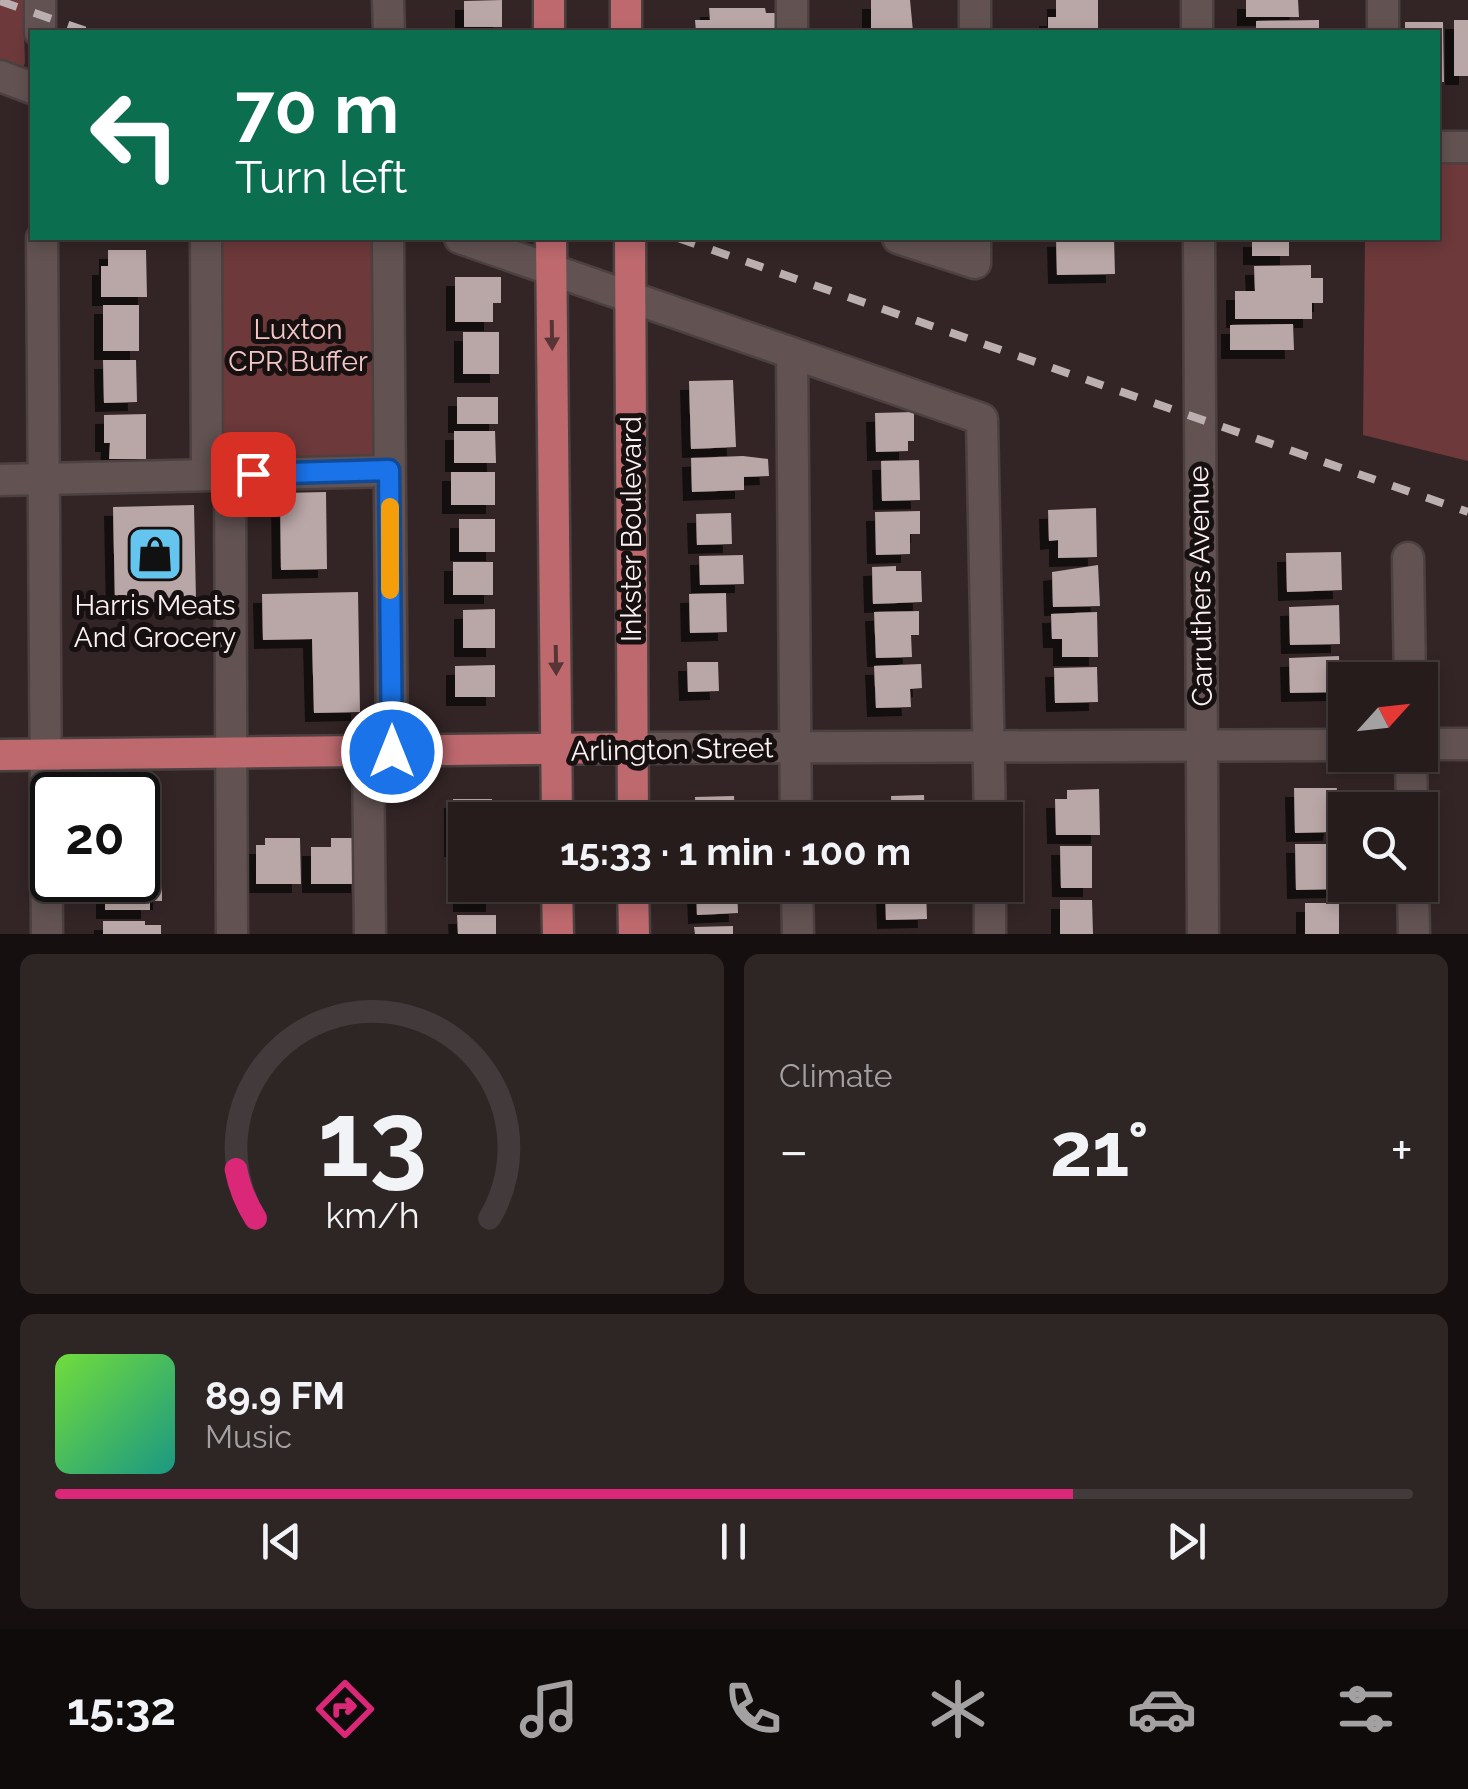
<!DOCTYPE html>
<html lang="en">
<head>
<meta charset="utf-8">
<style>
  :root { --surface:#261c1c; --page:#2e2525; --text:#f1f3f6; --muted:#a4a1a3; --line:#423a3b; --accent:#db2777 }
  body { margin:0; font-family:Raleway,sans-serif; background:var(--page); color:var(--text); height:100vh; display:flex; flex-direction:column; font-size:38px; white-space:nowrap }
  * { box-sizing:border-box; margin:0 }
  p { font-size:32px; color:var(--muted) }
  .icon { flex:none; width:55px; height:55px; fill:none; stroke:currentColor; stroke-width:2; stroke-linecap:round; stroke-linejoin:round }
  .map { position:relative; height:934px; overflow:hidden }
  .sheet { display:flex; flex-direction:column; gap:20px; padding:20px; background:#150f0f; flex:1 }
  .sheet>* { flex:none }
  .banner { position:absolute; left:30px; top:30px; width:1410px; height:210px; border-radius:0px; box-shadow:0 5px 15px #0003,0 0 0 2px var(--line); background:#0b6e4f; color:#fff; overflow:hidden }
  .needle { width:65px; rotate:63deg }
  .buttons { position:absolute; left:1328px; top:662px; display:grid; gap:20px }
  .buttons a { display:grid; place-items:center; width:110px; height:110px; border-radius:0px; background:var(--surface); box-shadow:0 5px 15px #0003,0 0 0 2px var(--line); font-size:50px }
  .speed { position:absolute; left:30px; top:772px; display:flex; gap:20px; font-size:50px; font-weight:700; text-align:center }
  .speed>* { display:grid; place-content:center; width:130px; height:130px; border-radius:50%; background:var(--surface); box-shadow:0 5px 15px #0003,0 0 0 2px var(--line); line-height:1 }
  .speed .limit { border:5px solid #111; border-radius:15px; background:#fff; color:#111 }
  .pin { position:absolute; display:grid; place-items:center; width:85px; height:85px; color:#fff; margin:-42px; border-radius:20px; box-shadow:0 5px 15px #0006 }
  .me { position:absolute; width:110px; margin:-55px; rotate:0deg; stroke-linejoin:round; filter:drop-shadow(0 0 8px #0008) }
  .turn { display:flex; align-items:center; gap:35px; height:210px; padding:0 40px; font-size:45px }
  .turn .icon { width:130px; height:130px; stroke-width:2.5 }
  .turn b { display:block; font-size:70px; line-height:85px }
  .big { font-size:75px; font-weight:700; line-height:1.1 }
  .sheet .tile { flex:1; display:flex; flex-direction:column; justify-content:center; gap:15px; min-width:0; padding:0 35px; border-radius:15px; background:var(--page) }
  .sheet .dial { align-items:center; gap:0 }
  .dial svg { height:260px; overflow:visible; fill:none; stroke:var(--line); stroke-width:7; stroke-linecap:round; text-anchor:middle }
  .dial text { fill:var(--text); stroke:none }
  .song { display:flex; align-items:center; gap:30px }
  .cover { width:120px; height:120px; border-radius:15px; background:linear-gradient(135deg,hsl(100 70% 55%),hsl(170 70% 35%)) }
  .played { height:10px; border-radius:5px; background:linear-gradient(90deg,var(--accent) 75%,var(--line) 75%) }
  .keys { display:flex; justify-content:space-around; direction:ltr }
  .heat { display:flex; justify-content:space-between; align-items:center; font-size:55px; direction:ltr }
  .sheet .tiles { flex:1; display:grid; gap:20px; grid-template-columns:1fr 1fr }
  .tile:last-child { grid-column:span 2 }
  .trip { position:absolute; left:448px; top:802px; width:575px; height:100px; border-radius:0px; background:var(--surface); box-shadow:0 5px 15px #0003,0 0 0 2px var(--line); font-weight:700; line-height:100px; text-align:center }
  .dock { display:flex; height:160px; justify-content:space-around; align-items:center; background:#0f0b0b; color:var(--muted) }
  .dock .icon { width:70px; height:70px }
  .dock .selected { color:var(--accent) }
  .dock b { font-size:45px; color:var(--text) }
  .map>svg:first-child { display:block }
  .green { fill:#6d393b }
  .building { fill:#b9a6a6; filter:url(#shadow) }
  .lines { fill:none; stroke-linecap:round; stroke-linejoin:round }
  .minor-casing { stroke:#4c4040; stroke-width:35 }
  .major-casing { stroke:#4c4040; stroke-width:35 }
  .path { stroke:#6f6262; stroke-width:5; stroke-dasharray:5 8; stroke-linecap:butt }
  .minor { stroke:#625252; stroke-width:30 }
  .major { stroke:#bd696e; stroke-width:30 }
  .rail { stroke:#bbafaf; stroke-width:8; stroke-dasharray:18 18; stroke-linecap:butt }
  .oneway { fill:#593436 }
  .route-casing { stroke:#114b97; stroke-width:25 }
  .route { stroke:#1a73e8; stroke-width:18 }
  .slow { stroke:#f59e0b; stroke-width:18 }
  .labels { text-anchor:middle; stroke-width:10; stroke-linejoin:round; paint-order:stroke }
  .park-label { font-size:28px; fill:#f3c5c5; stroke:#171010 }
  .street-label { font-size:28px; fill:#fcf1f1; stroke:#171010 }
  .poi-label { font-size:28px; fill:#fcf1f1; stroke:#171010 }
</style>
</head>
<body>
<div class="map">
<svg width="1468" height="934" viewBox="0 0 1468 934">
  <defs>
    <filter id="shadow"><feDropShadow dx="-9" dy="9" stdDeviation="0" flood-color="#0009"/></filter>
  </defs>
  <rect width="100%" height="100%" fill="#332525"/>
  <g class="green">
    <polygon points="0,0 23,0 25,63 21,71 0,72"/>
    <polygon points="1438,160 1468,160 1468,461 1363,435 1365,238 1438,238"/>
    <polygon points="216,238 378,238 382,454 374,463 216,463"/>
  </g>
  <g class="building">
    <polygon points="502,0 502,27 464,27 464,1"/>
    <polygon points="871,0 910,0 913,32 871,32"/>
    <polygon points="1056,0 1098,0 1098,32 1048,32 1048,17 1056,17"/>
    <polygon points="1246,0 1298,0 1299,17 1246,17"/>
    <polygon points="709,8 765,8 766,13 776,13 777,32 696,32 695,20 710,20"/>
    <polygon points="1319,20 1319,32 1256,32 1256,21"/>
    <rect x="1454" y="20" width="14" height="56"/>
    <polygon points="1405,22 1443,22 1444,82 1438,82 1438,32 1405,32"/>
    <polygon points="1056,238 1114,238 1115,274 1057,275"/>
    <rect x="1252" y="238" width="37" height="18"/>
    <polygon points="108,250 146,250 147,297 101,297 101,266 108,266"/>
    <polygon points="1311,265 1311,278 1323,278 1323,303 1312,303 1312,319 1235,319 1235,291 1255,291 1254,266"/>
    <polygon points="455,277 501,277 501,303 493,303 493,322 455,322"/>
    <rect x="103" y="305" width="36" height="46"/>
    <polygon points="1293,324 1294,350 1230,350 1230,325"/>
    <rect x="463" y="332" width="36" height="42"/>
    <polygon points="103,360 136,360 137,402 104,403"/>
    <polygon points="733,380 736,447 691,449 689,381"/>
    <rect x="457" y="397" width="41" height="27"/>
    <polygon points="914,412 914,441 908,441 908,451 876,452 875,413"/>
    <polygon points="146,414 146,459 109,459 110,443 104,443 104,415"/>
    <polygon points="454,431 495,431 496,463 454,463"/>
    <polygon points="743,456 768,459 769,476 744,477 744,490 692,492 691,458"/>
    <polygon points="919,460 920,500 882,501 881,461"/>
    <rect x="451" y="472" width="44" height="33"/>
    <polygon points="326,492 327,569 281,570 280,493"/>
    <polygon points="194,505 196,601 115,603 113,507"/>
    <polygon points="1096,508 1097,557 1058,558 1058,540 1049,541 1048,510"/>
    <polygon points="920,511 920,534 910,534 910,554 876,555 875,512"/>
    <polygon points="731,513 732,544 697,545 696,514"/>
    <rect x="459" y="519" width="36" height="33"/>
    <polygon points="1341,552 1342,590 1287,592 1286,553"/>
    <polygon points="743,555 744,584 700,585 699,556"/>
    <rect x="453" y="562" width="40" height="33"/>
    <polygon points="1098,565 1100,606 1053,607 1052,572"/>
    <polygon points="896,566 896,571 921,571 922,602 873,604 872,567"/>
    <polygon points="358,592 360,712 314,713 312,639 263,640 262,594"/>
    <polygon points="726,593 727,632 690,633 689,594"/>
    <polygon points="1339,605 1340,644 1290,645 1289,607"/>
    <polygon points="495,609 495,648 463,648 463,610"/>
    <polygon points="919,611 919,635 911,635 912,657 876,658 874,612"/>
    <polygon points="1097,612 1098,657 1062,657 1062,639 1052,639 1051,614"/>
    <polygon points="1339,656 1340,692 1290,693 1289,658"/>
    <polygon points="687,662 718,662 719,691 688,692"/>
    <polygon points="921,664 922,688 910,689 911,707 876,708 874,666"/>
    <polygon points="495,665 495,697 455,697 455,666"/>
    <polygon points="1097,667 1098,702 1055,703 1054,668"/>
    <polygon points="1294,788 1337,788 1332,832 1295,833"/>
    <polygon points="1099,789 1100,835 1056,835 1055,799 1067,799 1067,790"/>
    <polygon points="924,795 925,820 892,820 891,796"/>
    <polygon points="734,796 735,820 696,820 695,797"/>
    <rect x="138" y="799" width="5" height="33"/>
    <polygon points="453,799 492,799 492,816 498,816 498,820 465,820 465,848 453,848"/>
    <polygon points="265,838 300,838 301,884 256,884 256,845 265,845"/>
    <polygon points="331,838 360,838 360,884 311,884 311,847 331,847"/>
    <polygon points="1295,844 1339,844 1339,889 1296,890"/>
    <polygon points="1060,846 1092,846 1092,888 1061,888"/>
    <polygon points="138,876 162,876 162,901 150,901 150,910 105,910 105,880 138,880"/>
    <rect x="462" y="885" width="33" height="18"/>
    <polygon points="696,885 737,885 738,913 697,915"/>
    <polygon points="926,888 927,919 886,920 885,889"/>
    <polygon points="1060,900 1092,900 1093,934 1060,934"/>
    <rect x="1305" y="903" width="34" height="31"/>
    <polygon points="457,915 496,915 496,934 458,934"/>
    <polygon points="103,921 145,921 145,925 161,925 161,934 103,934"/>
    <polygon points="733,926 733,934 695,934 694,927"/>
  </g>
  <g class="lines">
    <g class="minor-casing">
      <g id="minor">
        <polyline points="40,0 40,32"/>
        <polyline points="388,0 389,32"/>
        <polyline points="792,0 792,32"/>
        <polyline points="1197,0 1197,32"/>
        <polyline points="1383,0 1383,32"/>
        <polyline points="975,32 975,0"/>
        <polyline points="0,76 32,88"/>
        <polyline points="1438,147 1468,147"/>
        <polyline points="42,238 47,934"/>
        <polyline points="206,238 207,474"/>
        <polyline points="388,238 392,752"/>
        <polyline points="460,238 982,419 990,820"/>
        <polyline points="898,238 975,263 975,238"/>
        <polyline points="1199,238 1203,934"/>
        <polyline points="792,355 796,820"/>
        <polyline points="230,474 232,934"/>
        <polyline points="0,480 389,471"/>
        <polyline points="1408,558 1410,680"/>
        <polyline points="1420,744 1468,744"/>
        <polyline points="631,748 1345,745"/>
        <polyline points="368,752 370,934"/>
        <polyline points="1411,755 1412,810"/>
        <polyline points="797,885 798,934"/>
        <polyline points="990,885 990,934"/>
        <polyline points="1413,885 1414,934"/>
      </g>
    </g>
    <g class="major-casing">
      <g id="major">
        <polyline points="549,0 549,32"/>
        <polyline points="626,0 626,32"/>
        <polyline points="551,238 557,820"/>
        <polyline points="630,238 633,820"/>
        <polyline points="0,755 631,748"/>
        <polyline points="557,885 558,934"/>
        <polyline points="633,885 634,934"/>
      </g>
    </g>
    <polyline class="path" points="1420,712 1446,712"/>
    <use href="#minor" class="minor"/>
    <use href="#major" class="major"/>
    <g class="rail">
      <polyline points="0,1 89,32"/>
      <polyline points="678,238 1468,512"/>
    </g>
  </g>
  <defs><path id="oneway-solid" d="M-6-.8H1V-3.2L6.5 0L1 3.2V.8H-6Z" transform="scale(2.5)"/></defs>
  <g class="oneway">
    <use href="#oneway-solid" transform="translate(552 335) rotate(89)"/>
    <use href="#oneway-solid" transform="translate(556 660) rotate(89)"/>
  </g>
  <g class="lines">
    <g class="route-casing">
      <polyline id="route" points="253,474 389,470 392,752"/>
    </g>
    <use href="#route" class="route"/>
    <polyline class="slow" points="390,507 390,590"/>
  </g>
  <defs>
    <g id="shop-square" transform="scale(2.875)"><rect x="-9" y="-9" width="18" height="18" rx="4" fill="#64c5ee" stroke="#171010"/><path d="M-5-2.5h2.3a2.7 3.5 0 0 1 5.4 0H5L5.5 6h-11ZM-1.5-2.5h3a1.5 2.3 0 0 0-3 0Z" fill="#111"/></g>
  </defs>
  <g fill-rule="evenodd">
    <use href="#shop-square" x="155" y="554"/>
  </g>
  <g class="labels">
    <g class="park-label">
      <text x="298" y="339">Luxton<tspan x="298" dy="32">CPR Buffer</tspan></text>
    </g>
    <g class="street-label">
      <text transform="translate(631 529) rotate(-90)" y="10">Inkster Boulevard</text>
      <text transform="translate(1200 586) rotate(-91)" y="10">Carruthers Avenue</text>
      <text transform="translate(672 749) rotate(-1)" y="10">Arlington Street</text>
    </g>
    <g class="poi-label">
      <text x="155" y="615">Harris Meats<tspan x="155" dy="32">And Grocery</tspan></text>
    </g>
  </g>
</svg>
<div class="buttons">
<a><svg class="needle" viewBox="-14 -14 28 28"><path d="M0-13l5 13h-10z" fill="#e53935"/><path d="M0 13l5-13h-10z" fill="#a4a1a3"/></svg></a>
<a><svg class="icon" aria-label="search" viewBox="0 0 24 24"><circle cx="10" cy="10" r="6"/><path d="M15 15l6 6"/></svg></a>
</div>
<div class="speed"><div class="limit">20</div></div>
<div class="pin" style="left:253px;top:474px;background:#d93025"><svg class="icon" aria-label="arrive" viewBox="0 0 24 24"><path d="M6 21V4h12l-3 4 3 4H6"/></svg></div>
<svg class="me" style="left:392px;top:752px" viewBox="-20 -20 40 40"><circle r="17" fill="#1a73e8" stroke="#fff" stroke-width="3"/><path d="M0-11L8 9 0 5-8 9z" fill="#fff"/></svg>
<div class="trip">15:33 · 1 min · 100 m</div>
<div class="banner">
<div class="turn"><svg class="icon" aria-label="left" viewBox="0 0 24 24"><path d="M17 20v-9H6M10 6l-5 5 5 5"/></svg><div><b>70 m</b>Turn left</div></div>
</div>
</div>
<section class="sheet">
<div class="tiles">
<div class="tile dial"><svg viewBox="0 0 100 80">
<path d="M14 69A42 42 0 1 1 86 69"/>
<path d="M14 69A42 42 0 0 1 8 54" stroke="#db2777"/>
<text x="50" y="56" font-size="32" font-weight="700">13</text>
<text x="50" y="72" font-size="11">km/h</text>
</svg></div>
<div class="tile"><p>Climate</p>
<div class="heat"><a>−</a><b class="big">21°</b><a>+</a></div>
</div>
<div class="tile">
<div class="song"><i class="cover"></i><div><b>89.9 FM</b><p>Music</p></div></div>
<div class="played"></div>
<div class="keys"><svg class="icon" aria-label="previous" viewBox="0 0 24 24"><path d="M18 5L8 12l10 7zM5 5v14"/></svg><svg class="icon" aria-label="pause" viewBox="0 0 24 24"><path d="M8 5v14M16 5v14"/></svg><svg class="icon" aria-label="next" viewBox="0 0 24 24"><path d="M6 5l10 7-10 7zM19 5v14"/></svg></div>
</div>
</div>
</section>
<nav class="dock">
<b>15:32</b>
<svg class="icon selected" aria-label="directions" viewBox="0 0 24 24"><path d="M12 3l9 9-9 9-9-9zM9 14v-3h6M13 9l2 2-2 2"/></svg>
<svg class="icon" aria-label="music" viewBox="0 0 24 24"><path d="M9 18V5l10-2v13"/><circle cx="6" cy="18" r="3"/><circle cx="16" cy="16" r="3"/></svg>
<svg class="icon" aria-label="phone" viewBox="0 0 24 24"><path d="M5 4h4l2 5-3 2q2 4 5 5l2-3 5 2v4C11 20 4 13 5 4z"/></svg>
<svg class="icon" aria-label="climate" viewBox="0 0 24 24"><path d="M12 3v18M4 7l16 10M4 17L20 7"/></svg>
<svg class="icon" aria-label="car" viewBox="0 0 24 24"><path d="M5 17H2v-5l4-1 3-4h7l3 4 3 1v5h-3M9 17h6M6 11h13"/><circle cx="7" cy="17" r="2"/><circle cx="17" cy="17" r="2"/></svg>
<svg class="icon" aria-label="filters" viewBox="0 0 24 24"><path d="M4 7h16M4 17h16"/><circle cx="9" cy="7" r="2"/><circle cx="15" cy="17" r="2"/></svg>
</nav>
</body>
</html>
